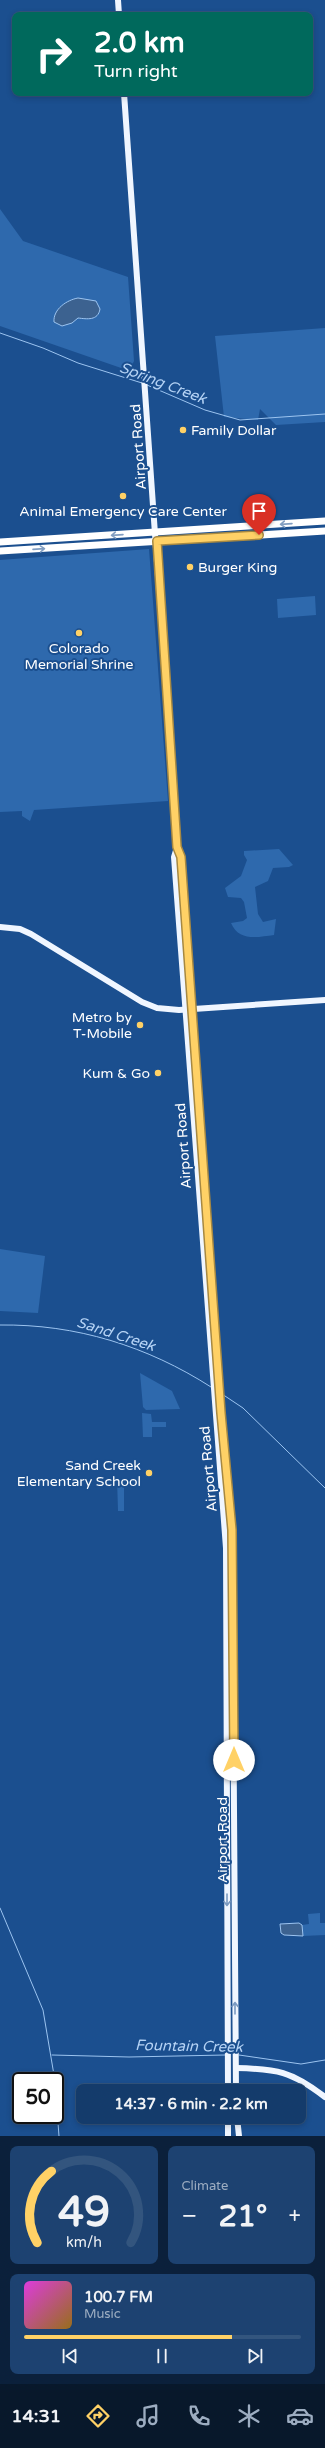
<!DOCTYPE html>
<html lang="en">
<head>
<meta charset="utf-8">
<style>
  :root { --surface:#143b6b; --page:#1d4271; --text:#f1f3f6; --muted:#9dadc1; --line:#33557e; --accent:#ffd166 }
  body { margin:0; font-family:"Varela Round",sans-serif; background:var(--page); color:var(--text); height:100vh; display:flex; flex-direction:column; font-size:15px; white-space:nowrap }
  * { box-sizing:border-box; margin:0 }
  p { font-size:13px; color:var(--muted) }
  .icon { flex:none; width:22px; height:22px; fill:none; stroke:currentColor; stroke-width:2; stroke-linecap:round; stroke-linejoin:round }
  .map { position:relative; height:2136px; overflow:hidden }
  .drawer { display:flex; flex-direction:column; gap:10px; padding:10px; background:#0b203b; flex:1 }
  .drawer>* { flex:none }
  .top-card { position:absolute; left:12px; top:12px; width:301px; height:84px; border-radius:8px; box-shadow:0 2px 6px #0003,0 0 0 1px var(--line); background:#00695c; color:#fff; overflow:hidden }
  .speed { position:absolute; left:12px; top:2072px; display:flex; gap:8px; font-size:20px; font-weight:700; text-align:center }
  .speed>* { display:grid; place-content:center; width:52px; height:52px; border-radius:50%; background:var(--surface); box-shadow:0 2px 6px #0003,0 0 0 1px var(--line); line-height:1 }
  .speed .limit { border:2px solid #111; border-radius:6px; background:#fff; color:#111 }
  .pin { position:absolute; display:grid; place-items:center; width:34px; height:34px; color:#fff; margin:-41px -17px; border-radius:50% 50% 50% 0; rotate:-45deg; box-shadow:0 0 4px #0007 }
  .pin .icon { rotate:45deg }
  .me { position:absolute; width:44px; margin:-22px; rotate:0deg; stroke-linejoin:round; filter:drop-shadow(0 0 3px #0008) }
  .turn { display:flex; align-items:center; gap:14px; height:84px; padding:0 16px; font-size:18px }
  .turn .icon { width:52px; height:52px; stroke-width:2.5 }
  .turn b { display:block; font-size:28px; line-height:34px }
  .big { font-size:30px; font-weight:700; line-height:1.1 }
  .drawer .card { flex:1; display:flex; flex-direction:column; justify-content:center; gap:6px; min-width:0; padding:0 14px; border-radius:8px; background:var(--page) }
  .drawer .dial { align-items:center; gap:0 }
  .dial svg { height:104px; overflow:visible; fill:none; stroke:var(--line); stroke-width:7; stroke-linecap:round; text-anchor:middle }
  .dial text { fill:var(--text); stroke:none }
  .song { display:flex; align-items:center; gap:12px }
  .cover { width:48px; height:48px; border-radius:6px; background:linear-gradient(135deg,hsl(300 70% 55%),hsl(40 70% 35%)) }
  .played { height:4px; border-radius:2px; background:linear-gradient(90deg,var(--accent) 75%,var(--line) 75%) }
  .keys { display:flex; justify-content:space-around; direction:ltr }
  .heat { display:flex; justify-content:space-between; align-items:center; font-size:22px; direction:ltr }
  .drawer .tiles { flex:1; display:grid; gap:10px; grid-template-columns:1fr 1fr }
  .card:last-child { grid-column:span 2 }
  .trip { position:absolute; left:76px; top:2084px; width:230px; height:40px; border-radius:8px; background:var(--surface); box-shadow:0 2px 6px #0003,0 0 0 1px var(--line); font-weight:700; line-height:40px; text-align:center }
  .tab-bar { display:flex; height:64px; justify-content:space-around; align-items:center; background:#08182b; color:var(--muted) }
  .tab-bar .icon { width:28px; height:28px }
  .tab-bar .active { color:var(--accent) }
  .tab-bar b { font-size:18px; color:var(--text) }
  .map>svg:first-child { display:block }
  .green { fill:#2e69ad }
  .water { fill:#3c6290; stroke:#9cc4f0 }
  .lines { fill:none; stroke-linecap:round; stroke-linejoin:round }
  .stream { stroke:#9cc4f0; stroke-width:1 }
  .major { stroke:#f0f6ff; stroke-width:6 }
  .highway { stroke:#fff; stroke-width:7 }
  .oneway { stroke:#829ec1 }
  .oneway2 { stroke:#7b9ac1 }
  .route-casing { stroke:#a68842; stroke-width:10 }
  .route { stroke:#ffd166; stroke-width:7 }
  .poi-dot { fill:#ffd166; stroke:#1b4f8f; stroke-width:1.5 }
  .labels { text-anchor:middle; stroke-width:4; stroke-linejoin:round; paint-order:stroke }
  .poi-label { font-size:14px; fill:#fff; stroke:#1b4f8f; text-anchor:end }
  .street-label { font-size:14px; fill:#fff; stroke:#1b4f8f }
  .water-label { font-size:15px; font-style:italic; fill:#b5d3f5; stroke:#1b4f8f }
</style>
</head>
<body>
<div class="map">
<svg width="325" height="2136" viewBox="0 0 325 2136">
  <rect width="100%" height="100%" fill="#1b4f8f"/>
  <g class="green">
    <polygon points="0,209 23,241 128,277 134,361 130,369 124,369 0,326"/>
    <polygon points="325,328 325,422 276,425 260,409 258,420 224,417 215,336"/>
    <polygon points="149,549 168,801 34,810 30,821 22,816 22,811 0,812 0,560"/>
    <polygon points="315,596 316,615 278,618 277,599"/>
    <path d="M 279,849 L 293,865 L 289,867 L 273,868 L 268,881 L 255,887 L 258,914 L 263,922 L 276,919 L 274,935 C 258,937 239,942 231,923 L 243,921 L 247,918 L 244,902 L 241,898 L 228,897 L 225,888 L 241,876 L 247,860 L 244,855 L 244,851 Z"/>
    <polygon points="0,1249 45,1256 38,1313 0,1311"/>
    <polygon points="140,1373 172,1391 180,1409 146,1410 143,1407"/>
    <polygon points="142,1413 151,1414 152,1422 166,1422 166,1427 152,1427 152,1437 143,1437"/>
    <polygon points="117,1479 124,1479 124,1511 118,1511"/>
    <polygon points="320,1913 320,1923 325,1923 325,1935 303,1936 302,1925 309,1924 308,1914"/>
  </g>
  <g class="water">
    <path d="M 78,298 L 96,301 L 100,309 C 98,321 87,319 78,318 L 72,323 L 62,326 L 54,322 C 53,309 67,300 78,298 Z"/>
    <polygon points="299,1923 302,1925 303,1936 284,1935 281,1933 280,1924"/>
  </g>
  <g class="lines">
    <g class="stream">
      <polyline points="0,333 43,348 78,363 142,383"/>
      <polyline points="147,385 205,410 240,420 325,414"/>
      <path d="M 0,1325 C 76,1324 147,1346 211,1387"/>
      <polyline points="222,1394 243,1408 325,1488"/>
      <polyline points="0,1908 43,2010 55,2081"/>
      <polyline points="52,2055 129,2057 225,2055"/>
      <polyline points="239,2055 301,2064 325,2060"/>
      <polyline points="55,2082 59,2136"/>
    </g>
    <g class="major">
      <polyline points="118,0 119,15"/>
      <polyline points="124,93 177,847 181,857 221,1413 232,1530 236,2091"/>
      <polyline points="177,847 174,857 226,1548 228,2091"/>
      <polyline points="0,927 20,929 31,934 142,1002 157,1008 179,1010 325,1000"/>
      <path d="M 236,2068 C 277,2069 291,2071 325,2097"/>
      <polyline points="228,2117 228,2136"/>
      <polyline points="237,2117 239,2136"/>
    </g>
    <g class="highway">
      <polyline points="0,542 325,521"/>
      <polyline points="0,551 325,531"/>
    </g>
  </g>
  <defs><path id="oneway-shaft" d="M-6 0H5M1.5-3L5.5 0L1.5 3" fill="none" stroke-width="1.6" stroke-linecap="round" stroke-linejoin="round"/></defs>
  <g class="oneway">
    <use href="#oneway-shaft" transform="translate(286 524) rotate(176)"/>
    <use href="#oneway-shaft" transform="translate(117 535) rotate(176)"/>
    <use href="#oneway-shaft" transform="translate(39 549) rotate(-4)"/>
  </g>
  <g class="oneway2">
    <use href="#oneway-shaft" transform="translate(227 1900) rotate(90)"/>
    <use href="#oneway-shaft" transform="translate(235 2008) rotate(-90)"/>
  </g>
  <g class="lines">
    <g class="route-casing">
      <polyline id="route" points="234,1760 232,1530 221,1413 181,857 177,847 157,541 259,535"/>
    </g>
    <use href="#route" class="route"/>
  </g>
  <g class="poi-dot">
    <circle cx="183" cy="430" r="4"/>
    <circle cx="123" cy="496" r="4"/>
    <circle cx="190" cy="567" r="4"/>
    <circle cx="79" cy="633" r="4"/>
    <circle cx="140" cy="1025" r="4"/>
    <circle cx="158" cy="1073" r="4"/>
    <circle cx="149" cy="1473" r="4"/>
  </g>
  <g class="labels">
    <g class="poi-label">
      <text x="191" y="435" text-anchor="start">Family Dollar</text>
      <text x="123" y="516" text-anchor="middle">Animal Emergency Care Center</text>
      <text x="198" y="572" text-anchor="start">Burger King</text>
      <text x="79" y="653" text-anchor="middle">Colorado<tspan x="79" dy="16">Memorial Shrine</tspan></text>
      <text x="132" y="1022">Metro by<tspan x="132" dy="16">T-Mobile</tspan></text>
      <text x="150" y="1078">Kum &amp; Go</text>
      <text x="141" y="1470">Sand Creek<tspan x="141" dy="16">Elementary School</tspan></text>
    </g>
    <g class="street-label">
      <text transform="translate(138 447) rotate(-94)" y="5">Airport Road</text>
      <text transform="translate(183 1146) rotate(-94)" y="5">Airport Road</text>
      <text transform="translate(208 1469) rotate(-95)" y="5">Airport Road</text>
      <text transform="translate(222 1840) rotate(-90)" y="5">Airport Road</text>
    </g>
    <g class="water-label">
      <text transform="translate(163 383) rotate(21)" y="5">Spring Creek</text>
      <text transform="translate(116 1334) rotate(18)" y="5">Sand Creek</text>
      <text transform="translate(189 2046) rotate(1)" y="5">Fountain Creek</text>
    </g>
  </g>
</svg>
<div class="speed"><div class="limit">50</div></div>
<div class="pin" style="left:259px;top:535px;background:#d93025"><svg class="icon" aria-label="arrive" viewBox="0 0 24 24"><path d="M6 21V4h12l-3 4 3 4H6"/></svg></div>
<svg class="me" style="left:234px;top:1760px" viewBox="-20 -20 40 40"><circle r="19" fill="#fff"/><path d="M0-13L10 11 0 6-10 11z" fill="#ffd166"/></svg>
<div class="trip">14:37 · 6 min · 2.2 km</div>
<div class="top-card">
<div class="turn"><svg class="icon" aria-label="right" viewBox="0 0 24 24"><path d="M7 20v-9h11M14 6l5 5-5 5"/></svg><div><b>2.0 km</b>Turn right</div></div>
</div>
</div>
<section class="drawer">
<div class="tiles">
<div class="card dial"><svg viewBox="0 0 100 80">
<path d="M14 69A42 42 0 1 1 86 69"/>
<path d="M14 69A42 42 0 0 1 25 14" stroke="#ffd166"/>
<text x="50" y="56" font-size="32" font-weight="700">49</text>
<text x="50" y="72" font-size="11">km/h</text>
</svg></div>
<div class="card"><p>Climate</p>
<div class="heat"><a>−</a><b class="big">21°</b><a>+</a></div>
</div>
<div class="card">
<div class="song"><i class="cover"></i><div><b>100.7 FM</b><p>Music</p></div></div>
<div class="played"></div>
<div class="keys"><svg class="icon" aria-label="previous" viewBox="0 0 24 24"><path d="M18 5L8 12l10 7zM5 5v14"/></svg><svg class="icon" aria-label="pause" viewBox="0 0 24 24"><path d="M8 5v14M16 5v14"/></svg><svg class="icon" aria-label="next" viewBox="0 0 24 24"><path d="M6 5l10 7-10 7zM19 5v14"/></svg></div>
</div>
</div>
</section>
<nav class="tab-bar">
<b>14:31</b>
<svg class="icon active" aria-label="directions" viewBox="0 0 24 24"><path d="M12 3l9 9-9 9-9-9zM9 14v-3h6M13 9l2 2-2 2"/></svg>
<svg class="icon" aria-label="music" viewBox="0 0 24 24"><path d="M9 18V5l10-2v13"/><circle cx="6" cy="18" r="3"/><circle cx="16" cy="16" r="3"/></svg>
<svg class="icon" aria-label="phone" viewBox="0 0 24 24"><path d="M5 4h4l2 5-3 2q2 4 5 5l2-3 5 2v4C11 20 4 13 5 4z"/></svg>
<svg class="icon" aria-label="climate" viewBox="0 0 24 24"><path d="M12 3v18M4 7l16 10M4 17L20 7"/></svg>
<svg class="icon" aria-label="car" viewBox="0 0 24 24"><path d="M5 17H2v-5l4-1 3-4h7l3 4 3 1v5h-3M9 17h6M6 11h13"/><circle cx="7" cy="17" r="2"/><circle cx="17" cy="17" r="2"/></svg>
</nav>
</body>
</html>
